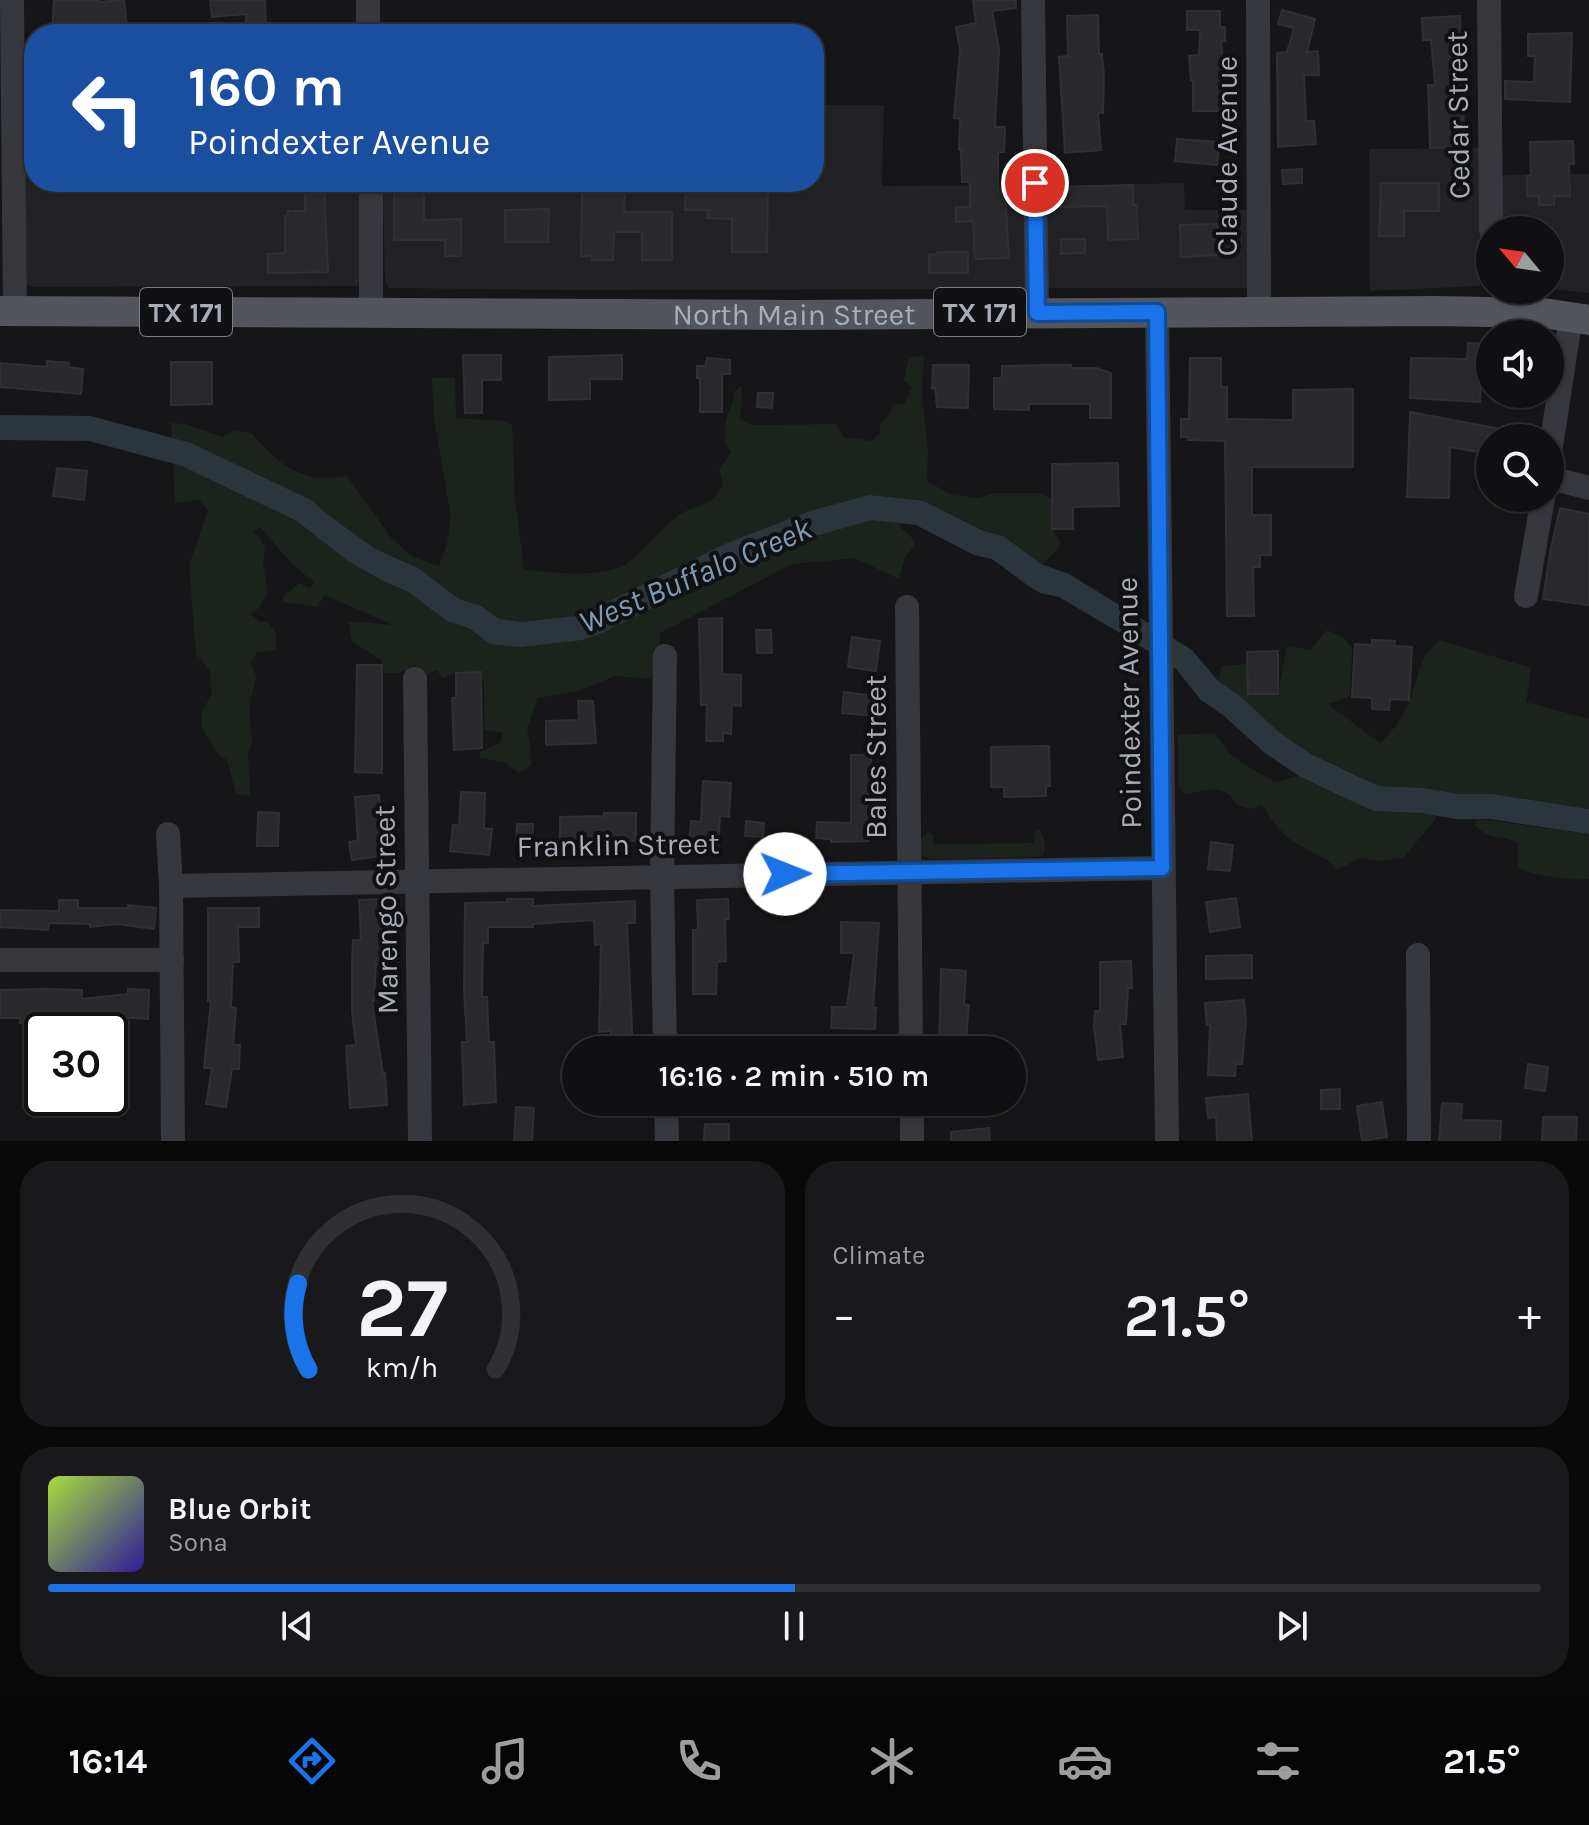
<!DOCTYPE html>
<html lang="en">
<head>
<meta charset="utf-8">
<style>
  :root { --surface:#101012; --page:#19191b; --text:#f1f3f6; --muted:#9c9d9f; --line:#303032; --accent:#1a73e8 }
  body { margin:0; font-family:Karla,sans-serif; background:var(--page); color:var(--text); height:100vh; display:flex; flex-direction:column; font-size:30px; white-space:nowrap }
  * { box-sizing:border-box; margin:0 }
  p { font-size:26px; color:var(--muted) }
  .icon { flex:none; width:44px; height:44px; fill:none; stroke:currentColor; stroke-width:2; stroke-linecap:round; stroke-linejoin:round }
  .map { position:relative; height:1141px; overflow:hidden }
  .sheet { display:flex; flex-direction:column; gap:20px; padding:20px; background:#09090a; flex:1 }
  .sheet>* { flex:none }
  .banner { position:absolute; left:24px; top:24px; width:800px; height:168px; border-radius:32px; box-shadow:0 2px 6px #0004,0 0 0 2px var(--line); background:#1a4fa0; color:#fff; overflow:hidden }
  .needle { width:52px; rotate:299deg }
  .controls { position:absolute; left:1476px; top:216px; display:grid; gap:16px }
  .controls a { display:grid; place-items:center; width:88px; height:88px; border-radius:50%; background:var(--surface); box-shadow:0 2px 6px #0004,0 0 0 2px var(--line); font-size:40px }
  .speed { position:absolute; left:24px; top:1012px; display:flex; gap:16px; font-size:40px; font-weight:700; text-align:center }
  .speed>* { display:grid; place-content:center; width:104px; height:104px; border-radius:50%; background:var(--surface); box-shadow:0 2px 6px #0004,0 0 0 2px var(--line); line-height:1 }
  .speed .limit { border:4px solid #111; border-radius:12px; background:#fff; color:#111 }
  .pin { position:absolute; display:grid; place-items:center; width:68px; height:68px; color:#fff; margin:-34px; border:4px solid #fff; border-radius:50%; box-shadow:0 2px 8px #0007 }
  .me { position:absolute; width:88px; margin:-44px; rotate:89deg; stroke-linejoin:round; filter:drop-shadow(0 0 6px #0008) }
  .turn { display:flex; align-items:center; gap:28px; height:168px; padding:0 32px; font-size:36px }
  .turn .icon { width:104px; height:104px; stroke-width:2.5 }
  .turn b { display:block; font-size:56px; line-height:68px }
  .big { font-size:60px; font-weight:600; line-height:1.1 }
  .sheet .card { flex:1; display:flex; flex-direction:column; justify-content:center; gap:12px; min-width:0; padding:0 28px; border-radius:32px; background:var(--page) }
  .sheet .dial { align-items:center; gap:0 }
  .dial svg { height:208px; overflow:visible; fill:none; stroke:var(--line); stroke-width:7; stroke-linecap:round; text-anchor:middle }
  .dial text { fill:var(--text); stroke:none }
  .song { display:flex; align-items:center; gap:24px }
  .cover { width:96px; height:96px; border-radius:12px; background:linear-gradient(135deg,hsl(80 70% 55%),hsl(250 70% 35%)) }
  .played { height:8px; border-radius:4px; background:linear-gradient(90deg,var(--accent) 50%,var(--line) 50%) }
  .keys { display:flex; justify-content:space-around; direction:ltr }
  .heat { display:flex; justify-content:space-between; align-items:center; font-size:44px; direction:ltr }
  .sheet .tiles { flex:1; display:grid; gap:20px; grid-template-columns:1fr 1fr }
  .card:last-child { grid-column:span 2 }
  .trip { position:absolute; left:562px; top:1036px; width:464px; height:80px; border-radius:40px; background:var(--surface); box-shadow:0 2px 6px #0004,0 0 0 2px var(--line); font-weight:600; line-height:80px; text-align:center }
  .dock { display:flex; height:128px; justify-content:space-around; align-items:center; background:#060607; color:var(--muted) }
  .dock .icon { width:56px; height:56px }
  .dock .selected { color:var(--accent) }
  .dock b { font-size:36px; color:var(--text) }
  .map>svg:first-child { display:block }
  .built { fill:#222225 }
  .green { fill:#1c231d }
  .water { fill:#2c353c }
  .building { fill:#29292c; stroke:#303034; stroke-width:2 }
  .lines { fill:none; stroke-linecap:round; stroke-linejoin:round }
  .minor { stroke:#37383d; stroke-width:24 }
  .major { stroke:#53555c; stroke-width:30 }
  .route-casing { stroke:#114b97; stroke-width:20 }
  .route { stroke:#1a73e8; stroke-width:14 }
  .labels { text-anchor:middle; stroke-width:8; stroke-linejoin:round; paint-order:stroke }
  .shield { fill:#111113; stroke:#7b7e86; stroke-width:2 }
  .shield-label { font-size:28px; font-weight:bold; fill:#a8adb8 }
  .street-label { font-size:30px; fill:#a8adb8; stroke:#111113 }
  .water-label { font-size:32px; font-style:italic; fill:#7f9bb3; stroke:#111113 }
</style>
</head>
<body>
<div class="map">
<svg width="1589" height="1141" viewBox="0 0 1589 1141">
  <rect width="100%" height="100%" fill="#161618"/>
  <g class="built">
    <polygon points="34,44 34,182 359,182 360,278 357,286 34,287 27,285 23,45"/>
    <polygon points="825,62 825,105 884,105 882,186 1025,185 1025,289 576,290 389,288 385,283 383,182 814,182 814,63"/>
    <polygon points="1481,148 1482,271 1480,286 1370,291 1369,149"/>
    <polygon points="1589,174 1589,293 1550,289 1550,230 1498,230 1500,175"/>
    <polygon points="1184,183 1185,210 1250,210 1250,283 1246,288 1048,288 1047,186"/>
  </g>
  <g class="green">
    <path d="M 924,356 L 922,394 L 928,452 L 927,481 L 952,495 L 979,498 L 994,493 L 1040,493 L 1052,499 L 1052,529 L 1061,543 L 1052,555 L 1039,567 L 910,519 L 899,526 L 911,537 L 915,545 L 905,557 L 899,579 L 855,558 L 792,564 L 660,633 L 659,663 L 650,679 L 614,676 L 579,691 L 538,698 L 527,729 L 531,752 L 531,765 L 519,773 L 504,762 L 480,758 L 480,752 L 501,742 L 503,733 L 485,730 C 483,709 487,692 481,673 L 456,673 L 443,678 L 436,670 L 424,676 L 411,669 L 397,673 L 384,673 L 381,660 L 352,641 L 348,621 L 393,625 L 325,595 L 317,607 L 283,602 L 284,595 L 300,583 L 310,588 L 314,582 L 292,564 L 260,527 L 253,533 L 260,537 L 265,549 L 263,562 L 268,593 L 259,608 L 251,614 L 259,622 L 267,622 L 276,633 L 276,650 L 256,653 L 251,663 L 256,677 L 249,709 L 252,742 L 248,754 L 250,796 L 236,794 L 227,760 L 218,754 L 201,726 L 202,712 L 212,693 L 210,671 L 196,654 L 189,565 L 208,511 L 199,500 L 175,503 L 171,423 L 186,424 L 222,437 L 234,431 L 252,433 C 280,467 302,483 347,476 L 392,539 L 413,557 L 439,566 L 447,544 L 451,517 L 434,419 L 432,378 L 455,378 L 456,418 L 505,421 L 512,425 L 515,498 L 524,570 C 551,572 598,578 623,566 C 638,558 661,527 679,515 C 701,501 707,512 723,485 L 719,469 L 731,453 C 716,430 731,415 735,390 L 742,386 L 740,419 L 752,425 L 837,424 L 843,437 L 871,441 L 879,435 L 881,422 L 889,416 L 893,405 L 905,403 L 911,388 L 904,380 L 909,357 Z"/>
    <path d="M 1327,630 L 1344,638 L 1352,648 L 1350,696 L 1328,704 L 1380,743 C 1395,730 1405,714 1412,695 C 1420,672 1420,655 1440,640 L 1531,668 L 1526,702 L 1589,719 L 1589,809 L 1493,794 L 1459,794 L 1424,788 L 1379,786 L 1311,754 L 1280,733 L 1239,695 L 1218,681 L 1222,666 L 1247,664 L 1248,694 L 1278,694 L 1287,646 L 1310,650 Z"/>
    <path d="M 1214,733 L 1229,753 L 1243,764 L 1275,782 L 1299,776 L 1373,810 L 1436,815 L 1436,819 L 1403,858 L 1380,861 L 1360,858 L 1337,870 C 1327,857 1315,855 1301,846 C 1283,836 1273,822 1262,805 L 1250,809 L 1237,805 C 1225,782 1205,791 1184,794 L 1179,788 L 1178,735 Z"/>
    <path d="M 1477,819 L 1589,834 L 1589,879 C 1566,881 1539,876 1518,868 L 1517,843 C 1499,832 1494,843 1474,825 Z"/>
    <path d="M 1038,830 C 1046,835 1045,846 1044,854 L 1040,857 L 930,859 L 920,854 L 921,840 L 928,832 L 933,834 L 933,844 L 1034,843 L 1035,833 Z"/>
  </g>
  <polygon class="water" points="0,415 91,416 191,443 311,500 327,514 375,549 418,568 459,599 481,606 499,619 520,622 550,619 576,616 591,610 727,543 810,511 869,495 924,501 983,531 1003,536 1041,564 1069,574 1192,650 1218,681 1239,695 1280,733 1311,754 1355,775 1379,786 1424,788 1459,794 1493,794 1589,809 1589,834 1490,819 1456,819 1421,813 1374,811 1345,798 1299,776 1265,753 1223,715 1201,700 1176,669 1120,633 1059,597 1040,593 1027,585 992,559 974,555 916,525 872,520 819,535 736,566 602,633 582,640 520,647 490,644 469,628 447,621 407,591 383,581 348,561 297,521 182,466 89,441 0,440"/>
  <g class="building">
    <polygon points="54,0 99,0 99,2 124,0 127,27 99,29 99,34 52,34"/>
    <polygon points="210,0 265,0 266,34 246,34 246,14 212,17"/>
    <polygon points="973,0 1016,0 1016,8 992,11 999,49 995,127 1005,127 1004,152 998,152 998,192 1005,192 1009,258 975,259 973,221 956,222 956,207 970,207 970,182 962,182 961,150 959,150 960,119 954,118 960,50 956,27 976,23"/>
    <polygon points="1282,10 1315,19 1307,52 1318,51 1319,75 1304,75 1306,121 1314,121 1316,144 1278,147 1277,53 1287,52 1294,28 1278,24"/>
    <polygon points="1187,11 1220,11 1220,27 1225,27 1225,41 1221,41 1224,77 1222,111 1193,111 1193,80 1191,80 1189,56 1199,55 1200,30 1187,30"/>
    <polygon points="1098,15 1099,54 1102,54 1104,76 1103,113 1098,113 1101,150 1065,153 1059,57 1068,56 1067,16"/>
    <polygon points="1460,16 1461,38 1457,39 1461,85 1463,85 1464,147 1430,148 1428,85 1435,85 1431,40 1423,40 1422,18"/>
    <polygon points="1572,33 1570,102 1505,99 1505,81 1534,82 1535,56 1528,56 1528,34"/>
    <polygon points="1177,139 1219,142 1217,165 1175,161"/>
    <polygon points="1573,141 1574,164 1569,164 1570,196 1554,196 1554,205 1539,205 1539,196 1527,196 1527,176 1531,176 1530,142"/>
    <polygon points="1302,169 1302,183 1283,184 1282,170"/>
    <polygon points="305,182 324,182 328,272 268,273 268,254 285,253 285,216 288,216 288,211 305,211"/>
    <polygon points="686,182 768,182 767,252 732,252 732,219 707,218 708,210 685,210"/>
    <polygon points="1381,183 1439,183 1439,211 1404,211 1404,236 1379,236"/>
    <polygon points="1133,185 1133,205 1137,205 1138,239 1108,240 1107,206 1061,207 1061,187"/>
    <polygon points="601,189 625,189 624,212 672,212 672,260 642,260 642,232 614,232 613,260 592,260 592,256 581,256 582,192 601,192"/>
    <polygon points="394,190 424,190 424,220 461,219 461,256 445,256 445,240 394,240"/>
    <polygon points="549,209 548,242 505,242 505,210"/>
    <polygon points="1217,224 1219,255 1181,257 1180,225"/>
    <polygon points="1061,239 1085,239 1085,253 1061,254"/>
    <polygon points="937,252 968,252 968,273 929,273 929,255 937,254"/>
    <polygon points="1468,343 1490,344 1490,358 1482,358 1480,402 1410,398 1411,358 1467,359"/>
    <polygon points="463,355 501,355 501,380 482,380 482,413 465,413"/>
    <polygon points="622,355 622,379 590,379 590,399 549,400 549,357"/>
    <polygon points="707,358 730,360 730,374 722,374 722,412 700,412 700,378 697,378 697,366 705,366"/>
    <polygon points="1190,358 1221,358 1221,387 1227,387 1227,419 1293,420 1293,390 1353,389 1353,467 1252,467 1252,515 1271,515 1271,555 1260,555 1260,567 1253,567 1254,616 1227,616 1225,441 1188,440 1188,437 1181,437 1181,419 1189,419"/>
    <polygon points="47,361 69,363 68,367 83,369 81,394 0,387 0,363 47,367"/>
    <polygon points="171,362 212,362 212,404 171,405"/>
    <polygon points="933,365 969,365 968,408 937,407 935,388 932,388"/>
    <polygon points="1046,365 1071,365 1071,368 1096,368 1111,373 1111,418 1090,418 1090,404 1029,404 1029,410 994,409 994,378 1002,378 1002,366"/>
    <polygon points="758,393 773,393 772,408 757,407"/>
    <polygon points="1410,412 1517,432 1516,438 1490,438 1490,454 1450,447 1449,498 1407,497"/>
    <polygon points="1118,463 1119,506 1073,507 1073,529 1052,529 1052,464"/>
    <polygon points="57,468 87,471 84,500 53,496"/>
    <polygon points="1560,508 1589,514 1589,605 1543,599 1550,553"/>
    <polygon points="722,618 722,674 741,675 741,706 732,705 731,734 723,733 723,741 706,741 707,705 701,705 699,619"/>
    <polygon points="756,630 771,630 772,653 757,653"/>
    <polygon points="852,637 880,641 876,671 848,667"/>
    <polygon points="1372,640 1395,641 1394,646 1412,647 1409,700 1390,699 1389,710 1372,709 1372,698 1352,697 1355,644 1372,645"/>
    <polygon points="1278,651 1278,694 1248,694 1247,652"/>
    <polygon points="357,665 382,665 382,773 355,772"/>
    <polygon points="481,672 482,748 454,750 452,698 456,698 456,673"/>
    <polygon points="844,692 876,696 874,716 842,713"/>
    <polygon points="578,701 593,701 596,743 546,745 546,721 579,720"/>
    <polygon points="1049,746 1050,786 1046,786 1046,796 1004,797 1004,787 991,787 991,747"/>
    <polygon points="851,755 871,755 869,841 831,842 831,839 816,838 817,822 851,823"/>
    <polygon points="703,781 731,783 729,817 720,816 718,846 689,844 691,821 701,822"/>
    <polygon points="461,792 485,793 484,828 492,829 489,855 450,851 453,825 459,826"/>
    <polygon points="379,795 383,837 385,837 387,855 352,860 349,842 358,841 355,797"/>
    <polygon points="258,812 279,813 278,846 257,846"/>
    <polygon points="604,813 636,813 636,841 560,841 560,817 604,816"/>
    <polygon points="746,821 764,823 763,837 745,836"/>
    <polygon points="517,824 533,824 532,842 516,841"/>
    <polygon points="1211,842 1233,845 1230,871 1208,869"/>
    <polygon points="1236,898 1240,927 1210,932 1206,902"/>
    <polygon points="382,899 382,964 376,964 374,1001 372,1001 383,1074 385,1073 387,1105 350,1108 346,1046 356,1045 352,1012 352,962 353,940 361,940 359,900"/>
    <polygon points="507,899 533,899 533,906 635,901 635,923 627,923 633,1050 610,1050 611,1031 599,1032 601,944 595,945 594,920 533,924 533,927 488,927 488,943 483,943 482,997 487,997 489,1042 494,1042 496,1102 464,1105 462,1042 467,1042 464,990 465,903 507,902"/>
    <polygon points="728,899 729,919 725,919 726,961 717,962 716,994 693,994 693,930 698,930 697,900"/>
    <polygon points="59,900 78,900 78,908 128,908 128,905 156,908 154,929 118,924 90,927 90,924 49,923 48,930 0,927 0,910 59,911"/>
    <polygon points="208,908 259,908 259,927 238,927 239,962 233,962 231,1007 236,1008 233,1045 240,1045 239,1069 232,1069 226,1107 206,1104 212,1068 204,1068 211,1001 208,1001"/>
    <polygon points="841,922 879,923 873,1008 876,1008 875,1029 831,1028 832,1007 847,1007 854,953 841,953"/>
    <polygon points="1252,955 1252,978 1206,979 1206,956"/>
    <polygon points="1131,961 1132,988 1128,988 1126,1024 1120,1024 1123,1057 1098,1060 1094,1026 1095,1011 1100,1011 1100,962"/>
    <polygon points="941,969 966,971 964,1004 969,1005 965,1050 939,1050"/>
    <polygon points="45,989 82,990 82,999 128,994 128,989 149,990 148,1019 115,1017 116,1028 88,1030 87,1011 45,1011 46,1022 20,1023 20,1018 0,1018 0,990"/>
    <polygon points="1244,1000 1246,1022 1242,1064 1236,1064 1235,1076 1208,1075 1210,1024 1207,1025 1205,1003"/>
    <polygon points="1528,1064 1548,1067 1545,1091 1525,1088"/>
    <polygon points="1340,1089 1340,1109 1321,1109 1321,1090"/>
    <polygon points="1248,1094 1252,1141 1217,1141 1216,1117 1208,1118 1206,1098"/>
    <polygon points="1382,1102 1387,1137 1362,1141 1357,1106"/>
    <polygon points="1442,1103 1462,1104 1461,1120 1501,1121 1500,1141 1439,1141"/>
    <polygon points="516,1107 534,1108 532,1141 514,1141"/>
    <polygon points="1543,1117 1577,1117 1576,1141 1542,1141"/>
    <polygon points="705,1124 729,1124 729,1141 704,1141"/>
    <polygon points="989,1128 990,1141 951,1141 951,1132"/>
  </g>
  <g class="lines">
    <g class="minor">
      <polyline points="12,0 15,311"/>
      <polyline points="368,0 368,34"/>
      <polyline points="1033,0 1037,313"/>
      <polyline points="1258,0 1259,311"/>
      <polyline points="1489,0 1491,230"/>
      <polyline points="371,182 371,312"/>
      <polyline points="1157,312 1167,1141"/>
      <polyline points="1550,453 1571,316"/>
      <polyline points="1550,478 1589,488"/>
      <polyline points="1526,596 1543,498"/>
      <polyline points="907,607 911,1050"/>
      <polyline points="415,679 420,1141"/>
      <polyline points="168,834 171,886 173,1141"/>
      <polyline points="171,886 1162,868"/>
      <polyline points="1418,955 1419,1141"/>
      <polyline points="0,960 172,960"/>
      <polyline points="665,1050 662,877 665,656"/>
      <polyline points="666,1102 667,1141"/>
      <polyline points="912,1102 912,1141"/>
    </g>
    <path class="major" id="s1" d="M 0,311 L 794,315 L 1437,311 L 1543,313 L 1589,320"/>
  </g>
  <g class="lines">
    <g class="route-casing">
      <polyline id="route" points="785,874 1162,868 1157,312 1037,313 1035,183"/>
    </g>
    <use href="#route" class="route"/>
  </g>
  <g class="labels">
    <g class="shield">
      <rect x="140" y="288" width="92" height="48" rx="6"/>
      <rect x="934" y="288" width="92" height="48" rx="6"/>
    </g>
    <g class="shield-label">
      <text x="186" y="322">TX 171</text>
      <text x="980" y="322">TX 171</text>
    </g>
    <g class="street-label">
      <text transform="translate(1458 115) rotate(-91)" y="10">Cedar Street</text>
      <text transform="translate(1227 156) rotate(-90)" y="10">Claude Avenue</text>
      <text dy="10" stroke="none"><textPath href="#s1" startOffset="794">North Main Street</textPath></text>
      <text transform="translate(1129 703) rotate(-91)" y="10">Poindexter Avenue</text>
      <text transform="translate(876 757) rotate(-90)" y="10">Bales Street</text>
      <text transform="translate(618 845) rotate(-1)" y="10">Franklin Street</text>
      <text transform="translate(386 910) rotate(-91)" y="10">Marengo Street</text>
    </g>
    <g class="water-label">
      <text transform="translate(695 575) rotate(-23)" y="11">West Buffalo Creek</text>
    </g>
  </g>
</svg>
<div class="controls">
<a><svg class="needle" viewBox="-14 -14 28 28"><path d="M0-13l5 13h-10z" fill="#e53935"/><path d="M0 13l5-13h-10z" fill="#9c9d9f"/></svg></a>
<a><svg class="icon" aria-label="sound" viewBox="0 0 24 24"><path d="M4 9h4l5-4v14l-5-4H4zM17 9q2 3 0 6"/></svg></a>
<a><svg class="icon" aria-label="search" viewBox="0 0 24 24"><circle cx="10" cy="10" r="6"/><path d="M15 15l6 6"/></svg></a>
</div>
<div class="speed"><div class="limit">30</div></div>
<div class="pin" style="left:1035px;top:183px;background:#d93025"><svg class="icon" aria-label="arrive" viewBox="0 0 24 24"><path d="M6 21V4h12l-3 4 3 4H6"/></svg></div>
<svg class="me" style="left:785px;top:874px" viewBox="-20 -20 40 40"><circle r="19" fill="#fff"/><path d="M0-13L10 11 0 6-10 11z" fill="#1a73e8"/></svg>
<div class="trip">16:16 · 2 min · 510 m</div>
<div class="banner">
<div class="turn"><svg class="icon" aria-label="left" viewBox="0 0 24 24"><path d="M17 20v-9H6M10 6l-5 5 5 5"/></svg><div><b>160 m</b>Poindexter Avenue</div></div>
</div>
</div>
<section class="sheet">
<div class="tiles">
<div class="card dial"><svg viewBox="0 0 100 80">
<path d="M14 69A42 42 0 1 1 86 69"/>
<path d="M14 69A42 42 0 0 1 10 36" stroke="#1a73e8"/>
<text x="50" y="56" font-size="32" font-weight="700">27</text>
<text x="50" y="72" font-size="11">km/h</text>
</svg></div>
<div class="card"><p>Climate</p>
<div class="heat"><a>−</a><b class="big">21.5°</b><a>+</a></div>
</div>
<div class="card">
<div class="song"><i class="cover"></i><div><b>Blue Orbit</b><p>Sona</p></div></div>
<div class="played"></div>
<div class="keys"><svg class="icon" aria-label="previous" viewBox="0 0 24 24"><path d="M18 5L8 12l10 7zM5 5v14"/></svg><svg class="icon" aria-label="pause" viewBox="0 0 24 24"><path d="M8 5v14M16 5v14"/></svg><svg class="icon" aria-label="next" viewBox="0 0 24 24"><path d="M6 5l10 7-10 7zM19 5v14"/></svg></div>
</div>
</div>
</section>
<nav class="dock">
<b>16:14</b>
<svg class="icon selected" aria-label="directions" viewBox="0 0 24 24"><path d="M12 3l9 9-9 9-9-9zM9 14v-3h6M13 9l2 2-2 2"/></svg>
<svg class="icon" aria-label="music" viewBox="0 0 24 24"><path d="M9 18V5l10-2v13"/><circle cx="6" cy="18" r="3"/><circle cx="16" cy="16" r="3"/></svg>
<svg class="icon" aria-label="phone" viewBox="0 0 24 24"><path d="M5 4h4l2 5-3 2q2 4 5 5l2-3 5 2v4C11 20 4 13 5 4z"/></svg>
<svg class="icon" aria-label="climate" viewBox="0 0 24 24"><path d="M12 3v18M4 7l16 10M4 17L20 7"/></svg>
<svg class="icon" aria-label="car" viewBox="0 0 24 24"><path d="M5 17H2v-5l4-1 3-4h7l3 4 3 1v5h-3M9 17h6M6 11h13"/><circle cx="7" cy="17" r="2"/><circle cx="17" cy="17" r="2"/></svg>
<svg class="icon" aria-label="filters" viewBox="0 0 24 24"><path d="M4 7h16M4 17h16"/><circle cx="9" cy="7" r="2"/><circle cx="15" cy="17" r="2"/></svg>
<b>21.5°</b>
</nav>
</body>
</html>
